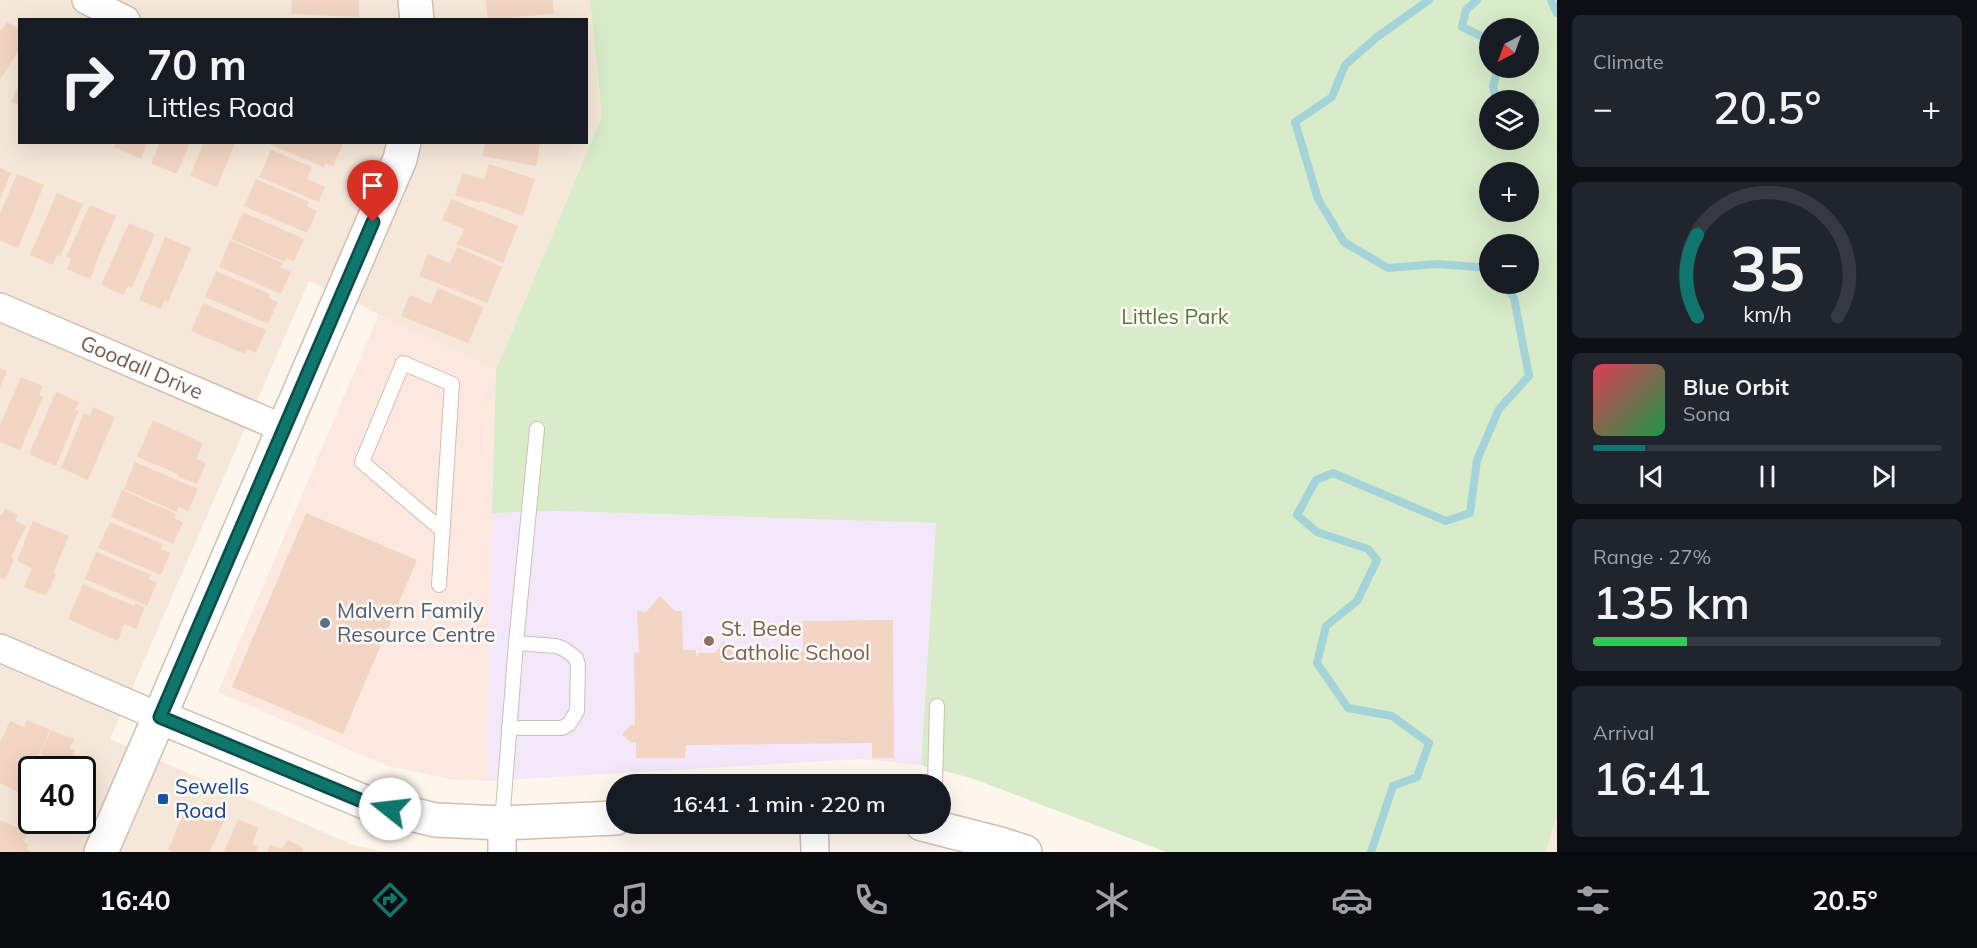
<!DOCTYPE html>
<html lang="en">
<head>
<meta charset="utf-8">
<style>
  :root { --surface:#171b24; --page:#20242c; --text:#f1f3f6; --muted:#9ea1a6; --line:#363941; --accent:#0f766e }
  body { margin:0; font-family:Mulish,sans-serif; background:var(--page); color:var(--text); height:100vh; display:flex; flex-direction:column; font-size:22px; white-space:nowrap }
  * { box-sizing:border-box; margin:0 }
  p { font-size:20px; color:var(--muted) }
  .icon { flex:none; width:33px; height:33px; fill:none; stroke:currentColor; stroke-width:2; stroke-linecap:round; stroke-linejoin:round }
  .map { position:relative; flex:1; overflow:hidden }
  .drawer { display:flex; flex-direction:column; gap:15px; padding:15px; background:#0d0f14; width:420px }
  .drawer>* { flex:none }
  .banner { position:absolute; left:18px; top:18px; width:570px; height:126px; border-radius:0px; box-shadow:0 6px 24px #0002; background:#171b24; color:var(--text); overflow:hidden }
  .needle { width:39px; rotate:221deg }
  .buttons { position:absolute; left:1479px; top:18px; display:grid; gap:12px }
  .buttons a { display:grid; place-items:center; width:60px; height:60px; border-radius:50%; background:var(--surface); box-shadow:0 6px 24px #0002; font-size:30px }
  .speed { position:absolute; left:18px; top:756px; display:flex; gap:12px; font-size:30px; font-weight:700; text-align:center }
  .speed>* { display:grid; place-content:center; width:78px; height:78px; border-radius:50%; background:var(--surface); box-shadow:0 6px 24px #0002; line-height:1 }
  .speed .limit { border:3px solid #111; border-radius:9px; background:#fff; color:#111 }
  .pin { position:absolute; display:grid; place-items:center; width:51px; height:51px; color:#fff; margin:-62px -26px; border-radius:50% 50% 50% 0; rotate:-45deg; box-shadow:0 0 6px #0007 }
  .pin .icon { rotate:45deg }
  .me { position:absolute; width:66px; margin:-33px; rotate:286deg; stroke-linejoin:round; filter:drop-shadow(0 0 4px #0008) }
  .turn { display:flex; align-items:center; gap:21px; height:126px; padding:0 30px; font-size:27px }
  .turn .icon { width:78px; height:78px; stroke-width:2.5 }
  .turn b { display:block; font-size:42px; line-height:51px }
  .big { font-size:45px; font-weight:600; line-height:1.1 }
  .drawer .card { flex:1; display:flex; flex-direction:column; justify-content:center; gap:9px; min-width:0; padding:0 21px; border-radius:9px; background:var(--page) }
  .drawer .dial { align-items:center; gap:0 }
  .dial svg { height:156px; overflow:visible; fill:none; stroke:var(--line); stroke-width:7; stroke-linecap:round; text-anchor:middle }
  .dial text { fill:var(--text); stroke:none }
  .song { display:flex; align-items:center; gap:18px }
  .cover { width:72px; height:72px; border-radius:9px; background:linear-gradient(135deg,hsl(350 70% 55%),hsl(140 70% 35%)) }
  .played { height:6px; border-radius:3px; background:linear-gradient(90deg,var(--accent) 15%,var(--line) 15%) }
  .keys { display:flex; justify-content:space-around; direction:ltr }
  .heat { display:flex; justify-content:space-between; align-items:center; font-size:33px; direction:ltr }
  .charge { height:9px; border-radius:4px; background:linear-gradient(90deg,#34c759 27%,var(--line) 0) }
  .trip { position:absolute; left:606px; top:774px; width:345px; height:60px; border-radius:30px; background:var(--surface); box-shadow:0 6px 24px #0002; font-weight:600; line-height:60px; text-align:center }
  .tabs { display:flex; height:96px; justify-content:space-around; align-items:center; background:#090b0e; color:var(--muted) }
  .tabs .icon { width:42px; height:42px }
  .tabs .active { color:var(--accent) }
  .tabs b { font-size:27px; color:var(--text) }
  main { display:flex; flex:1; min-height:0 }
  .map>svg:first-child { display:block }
  .residential { fill:#f5e8da; fill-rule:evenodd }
  .commercial { fill:#fde8e0 }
  .education { fill:#f3e8fa }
  .green { fill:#d8ecc9; fill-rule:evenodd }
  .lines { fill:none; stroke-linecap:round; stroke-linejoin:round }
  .stream { stroke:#a5d3da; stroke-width:8 }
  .building { fill:#f3d5c3 }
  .service-casing { stroke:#d1beb0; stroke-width:16 }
  .minor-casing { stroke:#d1beb0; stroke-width:30 }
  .tertiary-casing { stroke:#d1beb0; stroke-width:36 }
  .service { stroke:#fff; stroke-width:14 }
  .minor { stroke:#fff; stroke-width:27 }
  .tertiary { stroke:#fff; stroke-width:33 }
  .route-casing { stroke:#0a4d48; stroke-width:15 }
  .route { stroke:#0f766e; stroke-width:10 }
  .service-dot { fill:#5c6f8a; stroke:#fffaf3; stroke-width:2 }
  .education-dot { fill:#8d6e63; stroke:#fffaf3; stroke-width:2 }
  .transit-dot { fill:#1a4fb4; stroke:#fffaf3; stroke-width:2 }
  .labels { text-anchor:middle; stroke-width:5; stroke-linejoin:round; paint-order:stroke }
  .park-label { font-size:21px; fill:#537a41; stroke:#fffaf3 }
  .street-label { font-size:21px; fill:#7a5c4d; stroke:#fffaf3 }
  .service-label { font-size:21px; fill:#4e5e75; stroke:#fffaf3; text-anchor:start }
  .education-label { font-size:21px; fill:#785e54; stroke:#fffaf3; text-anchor:start }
  .transit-label { font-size:21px; fill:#164399; stroke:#fffaf3; text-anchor:start }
</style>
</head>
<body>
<main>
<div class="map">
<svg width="1557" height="852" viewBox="0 0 1557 852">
  <rect width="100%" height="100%" fill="#fdf6ec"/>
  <g class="residential">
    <path d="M 0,0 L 590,0 L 602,116 L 496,370 L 309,281 L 110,739 L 351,844 L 384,852 L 0,852 ZM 20,20 L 586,20 L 586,142 L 20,142 ZM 32,770 L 82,770 L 82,820 L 32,820 Z"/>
    <polygon points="1557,815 1557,852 1546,852"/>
  </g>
  <polygon class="commercial" points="379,314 496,370 487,781 450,779 387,766 218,692"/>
  <polygon class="education" points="559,511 936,523 921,765 861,759 487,781 492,513"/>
  <path class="green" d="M 590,0 L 1557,0 L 1557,815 L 1546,852 L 1166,852 L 971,778 L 921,765 L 936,523 L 559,511 L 492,513 L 496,370 L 602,116 ZM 1490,28 L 1528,28 L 1528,68 L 1490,68 ZM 1490,100 L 1528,100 L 1528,140 L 1490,140 ZM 1490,172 L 1528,172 L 1528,212 L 1490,212 ZM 1490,244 L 1528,244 L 1528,284 L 1490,284 Z"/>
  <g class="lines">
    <g class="stream">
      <polyline points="1429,0 1377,37 1345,65 1332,97 1295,122 1318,199 1344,242 1388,268 1438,264 1490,268"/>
      <polyline points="1477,0 1466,10 1462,27 1490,40"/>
      <polyline points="1551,0 1557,13"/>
      <polyline points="1496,100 1493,86 1498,68"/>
      <polyline points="1528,104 1532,103"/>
      <polyline points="1371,852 1393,786 1417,777 1429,743 1392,716 1348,708 1317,663 1326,626 1357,601 1377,560 1368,549 1317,532 1297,515 1316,480 1333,473 1446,521 1470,513 1477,460 1499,409 1529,376 1514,298 1504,284"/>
    </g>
  </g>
  <g class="building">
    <polygon points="292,0 359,0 359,17 291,14"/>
    <polygon points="486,0 553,0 554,14 512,17 512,20 488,20"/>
    <polygon points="7,22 20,29 20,48 0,80 0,29 2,30"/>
    <polygon points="20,82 20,106 11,102"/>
    <polygon points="116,142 148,142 141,159 114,147"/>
    <polygon points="160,142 190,142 177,174 151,163"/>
    <polygon points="204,142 236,142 217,187 190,176"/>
    <polygon points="272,142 339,142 343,144 333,166 325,163 324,167 271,145"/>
    <polygon points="485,142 540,142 536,166 483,156"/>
    <polygon points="271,150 312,167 307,179 325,187 319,202 259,177"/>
    <polygon points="489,164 535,179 523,216 481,201 480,203 455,195 463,173 484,179"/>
    <polygon points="0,168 11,173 0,199"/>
    <polygon points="17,174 44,185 18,248 0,241 0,214"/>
    <polygon points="256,179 309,202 307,206 317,211 307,233 244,206"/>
    <polygon points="57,193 83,204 60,257 57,255 53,265 30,255"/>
    <polygon points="451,199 518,226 503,263 457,244 464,229 442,220"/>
    <polygon points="90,205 116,216 93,269 94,270 90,279 67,269 71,259 66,257"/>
    <polygon points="243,212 304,239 294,261 286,258 285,262 231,239"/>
    <polygon points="129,223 155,234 132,288 128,286 123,295 101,285"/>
    <polygon points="165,237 191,248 168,302 164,300 161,309 139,300"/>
    <polygon points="230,240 283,263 281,267 291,272 281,294 219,267"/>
    <polygon points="457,247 502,267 487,303 419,276 428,254 450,263"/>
    <polygon points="216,271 270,294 269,298 278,302 268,324 205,297"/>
    <polygon points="438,288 484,307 468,343 401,316 410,295 431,304"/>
    <polygon points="203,303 266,330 256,353 247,349 245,354 191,331"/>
    <polygon points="0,368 7,371 0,388"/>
    <polygon points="21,377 43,386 39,395 43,397 20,450 0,442 0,425"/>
    <polygon points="56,392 79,402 75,410 79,411 56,466 29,454"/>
    <polygon points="93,407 115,417 88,480 61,468 84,413 90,416"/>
    <polygon points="153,420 203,443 196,459 206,463 197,484 177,476 178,474 137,457"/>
    <polygon points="135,462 198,489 188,511 178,507 177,512 124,489"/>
    <polygon points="122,490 176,514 174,518 183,522 173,544 111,517"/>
    <polygon points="5,509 18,515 15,521 26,526 11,558 14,559 5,580 0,578 0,515 2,515"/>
    <polygon points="306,513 417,560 343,734 232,687"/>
    <polygon points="33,521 69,536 53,573 56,574 46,596 24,587 32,568 17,561"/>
    <polygon points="110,522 163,544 161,549 170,553 161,575 98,548"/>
    <polygon points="96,552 151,575 149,579 157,582 147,606 85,579"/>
    <polygon points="83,584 134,606 135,603 145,607 136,629 124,624 118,641 68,619"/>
    <polygon points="660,596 675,611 682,611 683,650 696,650 696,656 698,656 698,653 715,653 724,641 734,652 803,651 803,621 893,620 894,758 872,758 872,743 686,745 685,758 636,758 636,742 631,742 622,735 630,725 635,725 634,653 639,652 637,611 646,612"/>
    <polygon points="27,720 50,730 21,793 0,783 0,743 10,721 24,727"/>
    <polygon points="51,730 74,739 70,748 75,751 73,755 84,759 79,770 37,770 43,755 40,754"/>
    <polygon points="32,781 32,797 26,794"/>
    <polygon points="205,802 228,811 210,852 173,852 168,850 187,805 201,811"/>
    <polygon points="238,819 258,828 252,844 258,847 256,852 224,852"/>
    <polygon points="0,820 28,832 24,842 29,844 26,849 33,852 0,852"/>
    <polygon points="288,840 302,847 303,852 267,852 270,845 281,849"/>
  </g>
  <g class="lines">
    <g class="service-casing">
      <g id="service">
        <polyline points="439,585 452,384 403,363 362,462 442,530"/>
        <polyline points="509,728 562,728 569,724 577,711 578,665 576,658 564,649 556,646 516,643"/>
        <polyline points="935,784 937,706"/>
        <polyline points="502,823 516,643 537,429"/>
      </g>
    </g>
    <g class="minor-casing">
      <g id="minor">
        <polyline points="86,0 126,20"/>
        <path id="s1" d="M 0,307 L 285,429"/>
        <polyline points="0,648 160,717"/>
        <polyline points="814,824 815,852"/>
        <polyline points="502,852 502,823"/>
      </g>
    </g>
    <g class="tertiary-casing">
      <g id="tertiary">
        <polyline points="415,0 417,20"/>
        <polyline points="160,717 367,803 435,820 502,823 616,818"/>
        <polyline points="922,824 1000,844 1025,852"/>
        <polyline points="101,852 400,159 404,142"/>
      </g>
    </g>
    <use href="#service" class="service"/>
    <use href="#minor" class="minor"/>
    <use href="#tertiary" class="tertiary"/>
  </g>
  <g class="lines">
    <g class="route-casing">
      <polyline id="route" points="373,222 160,717 367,803 390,809"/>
    </g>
    <use href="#route" class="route"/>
  </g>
  <circle class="service-dot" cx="325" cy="623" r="6"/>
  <circle class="education-dot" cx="709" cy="641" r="6"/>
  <rect class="transit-dot" x="157" y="793" width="12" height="12" rx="3"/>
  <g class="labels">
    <g class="park-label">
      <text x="1175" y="324">Littles Park</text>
    </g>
    <g class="street-label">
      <text dy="7" stroke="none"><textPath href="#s1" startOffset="154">Goodall Drive</textPath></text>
    </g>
    <g class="service-label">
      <text x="337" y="618">Malvern Family<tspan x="337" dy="24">Resource Centre</tspan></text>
    </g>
    <g class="education-label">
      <text x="721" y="636">St. Bede<tspan x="721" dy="24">Catholic School</tspan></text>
    </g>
    <g class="transit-label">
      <text x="175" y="794">Sewells<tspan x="175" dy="24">Road</tspan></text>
    </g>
  </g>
</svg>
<div class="buttons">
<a><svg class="needle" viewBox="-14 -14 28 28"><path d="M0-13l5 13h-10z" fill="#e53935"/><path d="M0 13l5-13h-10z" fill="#9ea1a6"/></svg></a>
<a><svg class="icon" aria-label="layers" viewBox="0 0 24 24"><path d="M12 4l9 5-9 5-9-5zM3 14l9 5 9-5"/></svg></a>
<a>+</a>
<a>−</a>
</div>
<div class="speed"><div class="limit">40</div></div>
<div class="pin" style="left:373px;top:222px;background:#d93025"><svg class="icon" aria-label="arrive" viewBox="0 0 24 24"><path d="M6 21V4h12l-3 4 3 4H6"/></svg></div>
<svg class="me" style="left:390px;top:809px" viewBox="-20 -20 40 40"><circle r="19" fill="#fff"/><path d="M0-13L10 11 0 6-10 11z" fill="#0f766e"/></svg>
<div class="trip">16:41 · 1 min · 220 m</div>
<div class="banner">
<div class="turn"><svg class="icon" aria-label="right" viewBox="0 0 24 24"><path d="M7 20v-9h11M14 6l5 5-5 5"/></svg><div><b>70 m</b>Littles Road</div></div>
</div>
</div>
<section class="drawer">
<div class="card"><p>Climate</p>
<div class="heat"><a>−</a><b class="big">20.5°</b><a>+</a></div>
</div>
<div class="card dial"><svg viewBox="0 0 100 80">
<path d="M14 69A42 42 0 1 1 86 69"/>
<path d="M14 69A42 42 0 0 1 14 27" stroke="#0f766e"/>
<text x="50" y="56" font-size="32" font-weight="700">35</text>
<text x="50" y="72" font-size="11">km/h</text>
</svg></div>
<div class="card">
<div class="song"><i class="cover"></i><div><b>Blue Orbit</b><p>Sona</p></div></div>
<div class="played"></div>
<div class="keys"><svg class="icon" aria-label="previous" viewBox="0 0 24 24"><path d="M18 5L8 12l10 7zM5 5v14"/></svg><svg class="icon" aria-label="pause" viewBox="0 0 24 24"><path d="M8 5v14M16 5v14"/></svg><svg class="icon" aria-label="next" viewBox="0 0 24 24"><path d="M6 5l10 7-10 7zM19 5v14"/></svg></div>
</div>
<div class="card"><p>Range · 27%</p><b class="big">135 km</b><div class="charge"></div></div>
<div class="card"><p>Arrival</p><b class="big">16:41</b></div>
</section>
</main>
<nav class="tabs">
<b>16:40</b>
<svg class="icon active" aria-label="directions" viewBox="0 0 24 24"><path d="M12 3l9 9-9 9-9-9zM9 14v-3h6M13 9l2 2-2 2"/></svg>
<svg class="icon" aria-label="music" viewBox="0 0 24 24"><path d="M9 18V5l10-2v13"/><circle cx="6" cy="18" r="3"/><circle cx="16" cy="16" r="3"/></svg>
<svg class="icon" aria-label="phone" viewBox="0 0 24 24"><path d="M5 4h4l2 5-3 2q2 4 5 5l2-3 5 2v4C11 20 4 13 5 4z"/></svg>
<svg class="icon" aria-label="climate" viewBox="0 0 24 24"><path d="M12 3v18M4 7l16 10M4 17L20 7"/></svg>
<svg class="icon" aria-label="car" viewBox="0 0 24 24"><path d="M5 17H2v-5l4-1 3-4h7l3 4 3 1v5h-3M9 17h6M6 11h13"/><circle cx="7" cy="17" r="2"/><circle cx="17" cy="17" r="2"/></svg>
<svg class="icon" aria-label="filters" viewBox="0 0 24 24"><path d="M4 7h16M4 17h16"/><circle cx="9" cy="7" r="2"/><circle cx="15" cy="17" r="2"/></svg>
<b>20.5°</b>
</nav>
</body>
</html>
